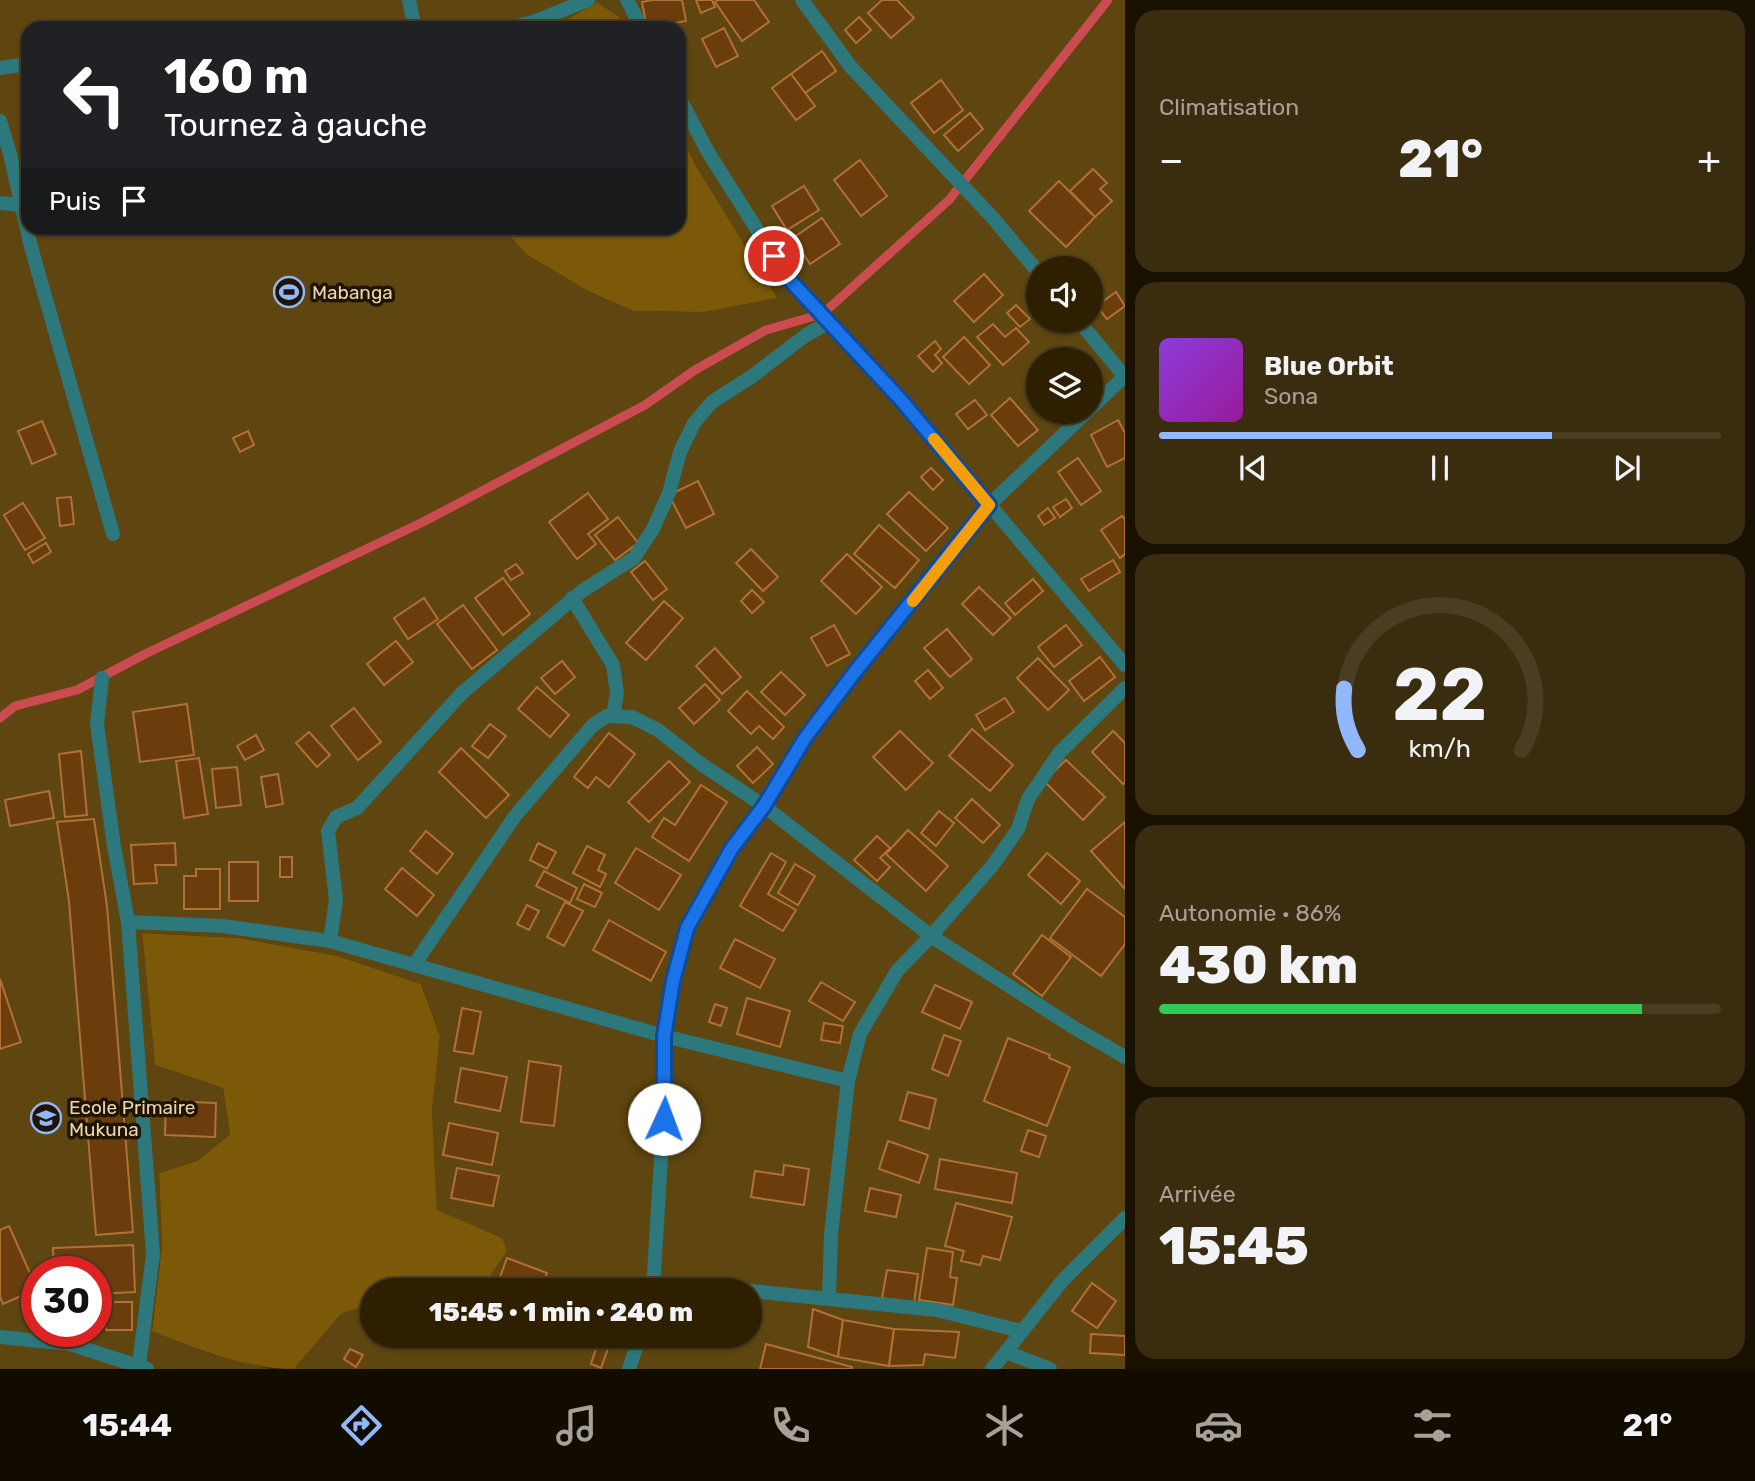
<!DOCTYPE html>
<html lang="fr">
<head>
<meta charset="utf-8">
<style>
  :root { --surface:#2e1f00; --page:#3a2c0f; --text:#f1f3f6; --muted:#a7a299; --line:#493d22; --accent:#91b8fd }
  body { margin:0; font-family:Rubik,sans-serif; background:var(--page); color:var(--text); height:100vh; display:flex; flex-direction:column; font-size:26px; white-space:nowrap }
  * { box-sizing:border-box; margin:0 }
  p { font-size:23px; color:var(--muted) }
  .icon { flex:none; width:38px; height:38px; fill:none; stroke:currentColor; stroke-width:2; stroke-linecap:round; stroke-linejoin:round }
  .map { position:relative; flex:1; overflow:hidden }
  .panel { display:flex; flex-direction:column; gap:10px; padding:10px; background:#191100; width:630px }
  .panel>* { flex:none }
  .top-card { position:absolute; left:21px; top:21px; width:665px; height:214px; border-radius:21px; box-shadow:0 2px 5px #0004,0 0 0 2px var(--line); background:#202124; color:#fff; overflow:hidden }
  .tools { position:absolute; left:1026px; top:256px; display:grid; gap:14px }
  .tools a { display:grid; place-items:center; width:77px; height:77px; border-radius:50%; background:var(--surface); box-shadow:0 2px 5px #0004,0 0 0 2px var(--line); font-size:35px }
  .speed { position:absolute; left:21px; top:1256px; display:flex; gap:14px; font-size:35px; font-weight:700; text-align:center }
  .speed>* { display:grid; place-content:center; width:91px; height:91px; border-radius:50%; background:var(--surface); box-shadow:0 2px 5px #0004,0 0 0 2px var(--line); line-height:1 }
  .speed .limit { border:10px solid #d22; background:#fff; color:#111 }
  .pin { position:absolute; display:grid; place-items:center; width:60px; height:60px; color:#fff; margin:-30px; border:4px solid #fff; border-radius:50%; box-shadow:0 2px 7px #0007 }
  .me { position:absolute; width:77px; margin:-38px; rotate:2deg; stroke-linejoin:round; filter:drop-shadow(0 0 5px #0008) }
  .turn { display:flex; align-items:center; gap:24px; height:147px; padding:0 28px; font-size:32px }
  .turn .icon { width:91px; height:91px; stroke-width:2.5 }
  .turn b { display:block; font-size:49px; line-height:60px }
  .then { display:flex; align-items:center; height:66px; padding:0 28px; background:#0003; gap:14px; font-size:26px }
  .big { font-size:52px; font-weight:800; line-height:1.1 }
  .panel .card { flex:1; display:flex; flex-direction:column; justify-content:center; gap:10px; min-width:0; padding:0 24px; border-radius:21px; background:var(--page) }
  .panel .dial { align-items:center; gap:0 }
  .dial svg { height:182px; overflow:visible; fill:none; stroke:var(--line); stroke-width:7; stroke-linecap:round; text-anchor:middle }
  .dial text { fill:var(--text); stroke:none }
  .song { display:flex; align-items:center; gap:21px }
  .cover { width:84px; height:84px; border-radius:10px; background:linear-gradient(135deg,hsl(270 70% 55%),hsl(300 70% 35%)) }
  .played { height:7px; border-radius:4px; background:linear-gradient(90deg,var(--accent) 70%,var(--line) 70%) }
  .keys { display:flex; justify-content:space-around; direction:ltr }
  .heat { display:flex; justify-content:space-between; align-items:center; font-size:38px; direction:ltr }
  .charge { height:10px; border-radius:5px; background:linear-gradient(90deg,#34c759 86%,var(--line) 0) }
  .trip { position:absolute; left:360px; top:1278px; width:402px; height:70px; border-radius:35px; background:var(--surface); box-shadow:0 2px 5px #0004,0 0 0 2px var(--line); font-weight:800; line-height:70px; text-align:center }
  .tab-bar { display:flex; height:112px; justify-content:space-around; align-items:center; background:#120c00; color:var(--muted) }
  .tab-bar .icon { width:49px; height:49px }
  .tab-bar .selected { color:var(--accent) }
  .tab-bar b { font-size:32px; color:var(--text) }
  main { display:flex; flex:1; min-height:0 }
  .map>svg:first-child { display:block }
  .green { fill:#5f450f; fill-rule:evenodd }
  .forest { fill:#7b5908 }
  .lines { fill:none; stroke-linecap:round; stroke-linejoin:round }
  .stream { stroke:#ca4b50; stroke-width:9 }
  .building { fill:#6b3d0d; stroke:#af7136; stroke-width:2 }
  .service { stroke:#2d787d; stroke-width:14 }
  .minor { stroke:#2d787d; stroke-width:14 }
  .tertiary { stroke:#2d787d; stroke-width:14 }
  .route-casing { stroke:#114b97; stroke-width:18 }
  .route { stroke:#1a73e8; stroke-width:12 }
  .slow { stroke:#f59e0b; stroke-width:12 }
  .labels { text-anchor:middle; stroke-width:7; stroke-linejoin:round; paint-order:stroke }
  .poi-label { font-size:19px; fill:#ebd6b1; stroke:#201300; text-anchor:start }
</style>
</head>
<body>
<main>
<div class="map">
<svg width="1125" height="1369" viewBox="0 0 1125 1369">
  <rect width="100%" height="100%" fill="#3e2900"/>
  <path class="green" d="M 0,0 L 1125,0 L 1125,1369 L 294,1369 L 341,1314 L 373,1303 L 373,1335 L 751,1335 L 751,1290 L 470,1290 L 486,1281 L 502,1238 L 437,1211 L 432,1110 L 440,1036 L 421,984 L 338,956 L 239,938 L 142,933 L 155,1065 L 223,1088 L 230,1134 L 197,1161 L 159,1173 L 162,1246 L 152,1330 L 211,1354 L 270,1369 L 0,1369 ZM 619,17 L 626,28 L 679,28 L 679,131 L 697,168 L 703,312 L 633,311 L 588,291 L 527,255 L 503,228 L 28,228 L 28,28 L 551,28 ZM 1038,268 L 1090,268 L 1090,320 L 1038,320 ZM 1038,359 L 1090,359 L 1090,411 L 1038,411 ZM 37,1272 L 96,1272 L 96,1332 L 37,1332 Z"/>
  <g class="forest">
    <polygon points="597,3 619,17 626,28 551,28"/>
    <polygon points="679,131 697,168 777,298 703,312 633,311 588,291 527,255 503,228 679,228"/>
    <path d="M 142,933 L 239,938 L 338,956 L 421,984 L 440,1036 L 432,1110 L 437,1210 L 502,1238 L 507,1251 L 486,1281 L 470,1290 L 373,1290 L 373,1303 L 341,1314 L 294,1369 C 244,1369 198,1349 152,1331 L 162,1246 L 159,1173 L 197,1161 L 230,1134 L 223,1088 L 155,1065 Z"/>
  </g>
  <g class="lines">
    <polyline class="stream" points="0,718 15,706 77,690 145,654 423,522 645,405 695,370 766,330 818,315 828,309 949,200 1108,0"/>
  </g>
  <g class="building">
    <polygon points="652,0 682,0 686,21 647,28 642,2"/>
    <polygon points="696,0 712,0 715,7 701,13"/>
    <polygon points="718,0 754,0 769,22 742,41 715,2"/>
    <polygon points="882,0 897,0 914,18 891,38 868,13"/>
    <polygon points="859,17 871,30 856,43 845,30"/>
    <polygon points="724,28 738,56 716,67 702,39"/>
    <polygon points="822,51 836,71 805,93 791,74"/>
    <polygon points="791,74 815,106 796,120 772,88"/>
    <polygon points="941,80 963,110 934,133 911,103"/>
    <polygon points="970,113 983,129 958,151 944,135"/>
    <polygon points="860,160 887,196 861,216 834,180"/>
    <polygon points="1093,169 1107,183 1100,189 1112,201 1095,217 1070,191"/>
    <polygon points="1059,181 1095,217 1066,247 1029,211"/>
    <polygon points="804,186 819,210 787,230 772,206"/>
    <polygon points="822,218 840,244 810,264 793,238"/>
    <polygon points="984,274 1003,295 974,322 954,301"/>
    <polygon points="1116,292 1125,306 1107,319 1097,306"/>
    <polygon points="1016,305 1030,319 1020,327 1007,313"/>
    <polygon points="993,324 1005,337 1016,328 1029,342 1003,365 977,337"/>
    <polygon points="964,337 990,365 969,384 943,357"/>
    <polygon points="935,341 941,349 935,355 942,363 933,372 918,356"/>
    <polygon points="1010,398 1038,430 1018,446 991,415"/>
    <polygon points="975,400 987,415 968,429 956,414"/>
    <polygon points="1118,420 1125,433 1125,458 1107,467 1091,435"/>
    <polygon points="42,421 56,454 32,464 18,431"/>
    <polygon points="248,431 254,445 240,452 233,438"/>
    <polygon points="1078,458 1101,491 1081,505 1058,472"/>
    <polygon points="931,468 943,480 933,490 921,477"/>
    <polygon points="698,481 714,514 686,528 669,495"/>
    <polygon points="909,492 948,528 926,551 887,514"/>
    <polygon points="588,493 608,519 588,534 596,544 577,559 549,522"/>
    <polygon points="71,497 74,524 60,526 57,498"/>
    <polygon points="1066,499 1072,508 1060,517 1053,507"/>
    <polygon points="23,503 45,538 25,550 4,515"/>
    <polygon points="1048,508 1055,518 1044,525 1038,516"/>
    <polygon points="1122,516 1125,519 1125,554 1120,558 1101,530"/>
    <polygon points="618,517 638,543 615,560 595,535"/>
    <polygon points="879,525 919,560 895,588 854,554"/>
    <polygon points="46,543 51,552 33,563 28,554"/>
    <polygon points="751,549 778,577 763,591 736,563"/>
    <polygon points="847,554 882,587 856,614 821,581"/>
    <polygon points="1113,560 1120,572 1089,591 1081,579"/>
    <polygon points="645,561 667,589 653,600 631,572"/>
    <polygon points="516,564 523,573 511,580 505,571"/>
    <polygon points="503,578 530,614 503,635 475,598"/>
    <polygon points="1033,579 1043,591 1015,615 1005,603"/>
    <polygon points="979,587 1011,618 993,635 962,604"/>
    <polygon points="752,590 764,602 752,613 741,601"/>
    <polygon points="424,598 438,619 408,639 394,618"/>
    <polygon points="664,601 683,618 646,660 626,643"/>
    <polygon points="463,605 497,650 472,669 437,624"/>
    <polygon points="834,625 850,654 827,666 811,638"/>
    <polygon points="1066,625 1082,645 1054,667 1038,647"/>
    <polygon points="947,629 972,659 950,677 924,648"/>
    <polygon points="396,641 413,662 384,685 367,664"/>
    <polygon points="715,648 741,677 722,694 696,666"/>
    <polygon points="1100,657 1115,677 1084,701 1069,681"/>
    <polygon points="1038,658 1069,690 1048,710 1017,678"/>
    <polygon points="562,661 575,677 555,694 541,678"/>
    <polygon points="928,670 943,688 930,699 915,681"/>
    <polygon points="781,672 805,695 785,715 761,692"/>
    <polygon points="705,684 720,700 694,724 679,708"/>
    <polygon points="537,687 569,715 550,737 518,709"/>
    <polygon points="747,691 784,727 773,739 759,726 751,734 728,711"/>
    <polygon points="1005,698 1014,712 985,730 976,715"/>
    <polygon points="187,704 194,755 140,762 133,712"/>
    <polygon points="354,708 381,742 358,760 331,726"/>
    <polygon points="490,724 506,736 488,758 472,746"/>
    <polygon points="972,729 1013,765 990,791 949,756"/>
    <polygon points="900,731 933,763 906,790 873,757"/>
    <polygon points="1113,731 1125,743 1125,783 1123,784 1092,752"/>
    <polygon points="309,732 330,755 317,767 296,743"/>
    <polygon points="609,733 635,754 609,787 596,777 588,788 574,777"/>
    <polygon points="256,735 264,750 245,760 237,746"/>
    <polygon points="757,747 773,764 753,783 737,766"/>
    <polygon points="461,748 509,795 486,818 439,772"/>
    <polygon points="81,751 87,815 65,817 59,754"/>
    <polygon points="199,758 208,814 184,818 176,761"/>
    <polygon points="1066,760 1105,797 1083,820 1044,781"/>
    <polygon points="669,761 690,782 649,822 628,802"/>
    <polygon points="237,767 241,805 216,808 212,769"/>
    <polygon points="278,774 283,804 266,807 261,777"/>
    <polygon points="701,785 727,802 689,861 652,837 664,818 675,825"/>
    <polygon points="49,791 54,818 10,826 5,800"/>
    <polygon points="972,799 1000,825 983,843 955,818"/>
    <polygon points="939,811 954,823 936,846 921,833"/>
    <polygon points="94,819 107,906 133,1232 96,1235 69,901 57,822"/>
    <polygon points="1125,822 1125,889 1091,851"/>
    <polygon points="908,830 948,866 926,891 886,854"/>
    <polygon points="426,831 453,854 437,874 410,851"/>
    <polygon points="877,836 890,848 880,858 890,867 877,881 854,860"/>
    <polygon points="175,843 176,865 155,865 157,883 134,884 131,845"/>
    <polygon points="538,843 556,852 547,869 530,860"/>
    <polygon points="587,846 605,855 598,870 606,874 600,887 573,873"/>
    <polygon points="636,848 681,875 659,910 615,883"/>
    <polygon points="771,853 786,862 768,894 796,910 783,931 740,906"/>
    <polygon points="1047,853 1080,881 1061,904 1028,875"/>
    <rect x="280" y="857" width="12" height="20"/>
    <rect x="229" y="862" width="29" height="39"/>
    <polygon points="795,864 815,876 798,905 778,893"/>
    <polygon points="402,868 434,895 417,916 385,889"/>
    <polygon points="196,869 220,869 220,909 184,909 184,876 196,876"/>
    <polygon points="544,871 577,888 570,903 536,886"/>
    <polygon points="584,884 602,893 595,907 577,899"/>
    <polygon points="1087,889 1125,917 1125,944 1101,976 1050,938"/>
    <polygon points="565,902 583,911 564,946 547,937"/>
    <polygon points="527,905 539,911 529,930 517,924"/>
    <polygon points="609,920 666,952 651,981 593,950"/>
    <polygon points="1042,935 1071,957 1042,996 1013,974"/>
    <polygon points="735,939 775,959 760,988 720,968"/>
    <polygon points="0,979 21,1042 0,1049"/>
    <polygon points="821,982 855,1002 843,1021 809,1001"/>
    <polygon points="935,985 972,1002 960,1029 922,1012"/>
    <polygon points="747,998 790,1011 780,1047 737,1034"/>
    <polygon points="715,1004 727,1008 721,1026 709,1022"/>
    <polygon points="462,1008 481,1012 473,1054 454,1051"/>
    <polygon points="824,1023 843,1026 840,1043 821,1040"/>
    <polygon points="944,1035 961,1041 948,1076 932,1069"/>
    <polygon points="1008,1038 1050,1055 1049,1058 1070,1067 1047,1126 984,1101"/>
    <polygon points="529,1061 561,1066 554,1126 521,1122"/>
    <polygon points="461,1068 507,1077 500,1111 455,1102"/>
    <polygon points="908,1092 936,1099 929,1129 900,1120"/>
    <polygon points="166,1101 216,1103 215,1137 165,1135"/>
    <polygon points="449,1123 498,1133 492,1165 443,1155"/>
    <polygon points="1028,1130 1046,1136 1039,1157 1021,1151"/>
    <polygon points="888,1141 928,1155 919,1183 879,1169"/>
    <polygon points="940,1159 1017,1173 1012,1203 935,1189"/>
    <polygon points="784,1165 809,1169 804,1205 751,1197 755,1171 783,1175"/>
    <polygon points="457,1168 499,1176 493,1206 451,1198"/>
    <polygon points="870,1188 901,1195 896,1217 865,1211"/>
    <polygon points="956,1203 1012,1217 1000,1260 983,1256 980,1265 961,1261 964,1251 945,1246"/>
    <polygon points="9,1226 37,1289 3,1304 0,1297 0,1230"/>
    <polygon points="133,1245 135,1292 96,1294 96,1272 54,1272 53,1248"/>
    <polygon points="927,1248 953,1252 950,1277 957,1278 953,1305 919,1300"/>
    <polygon points="507,1258 547,1273 541,1290 496,1288"/>
    <polygon points="887,1270 918,1274 914,1303 882,1298"/>
    <polygon points="1092,1283 1116,1301 1097,1328 1072,1311"/>
    <rect x="106" y="1302" width="26" height="28"/>
    <polygon points="813,1309 843,1320 838,1357 808,1347"/>
    <polygon points="843,1320 894,1329 889,1366 838,1357"/>
    <polygon points="894,1329 959,1332 955,1358 925,1354 923,1365 889,1366"/>
    <polygon points="1091,1334 1125,1336 1125,1355 1090,1353"/>
    <polygon points="599,1340 610,1343 601,1368 591,1364"/>
    <polygon points="766,1344 852,1367 852,1369 760,1369"/>
    <polygon points="350,1349 363,1355 356,1367 344,1359"/>
  </g>
  <g class="lines">
    <g class="service">
      <polyline points="409,0 415,28"/>
      <polyline points="654,1284 728,1290"/>
      <polyline points="751,1291 937,1310 1021,1331"/>
      <polyline points="829,1298 831,1234 848,1081 860,1034 897,971 931,936"/>
    </g>
    <g class="minor">
      <polyline points="627,0 642,28"/>
      <polyline points="802,0 851,67 993,218 1038,272"/>
      <polyline points="509,28 533,22 588,0"/>
      <polyline points="0,68 28,64"/>
      <polyline points="679,97 708,152 787,277 901,400 1125,665"/>
      <polyline points="0,121 10,154 31,247 113,534"/>
      <polyline points="0,203 21,205"/>
      <polyline points="1078,320 1125,377"/>
      <polyline points="1090,409 1125,376"/>
      <polyline points="572,598 613,665 617,693 613,716"/>
      <polyline points="102,678 97,724 114,846 128,922 153,1254 139,1365"/>
      <polyline points="128,922 223,926 330,941 664,1036 848,1081"/>
      <polyline points="931,936 992,866 1018,829 1028,799 1060,752 1125,688"/>
      <polyline points="330,941 336,900 328,831 336,817 357,808 462,693 582,591 634,558 653,529 669,493 680,452 694,423 712,402 751,377 806,335 828,323"/>
      <polyline points="414,965 515,816 593,725 607,716 632,717 658,730 701,764 764,806 931,936 1073,1027 1125,1057"/>
      <polyline points="653,1290 665,1092 664,1036 673,981 687,928 732,848 764,806 805,738 854,672 989,505 1088,411"/>
      <polyline points="1006,1352 1050,1369"/>
      <polyline points="629,1369 640,1335"/>
    </g>
    <g class="tertiary">
      <polyline points="0,1337 70,1344 147,1369"/>
      <polyline points="992,1369 1063,1280 1125,1218"/>
    </g>
  </g>
  <g class="lines">
    <g class="route-casing">
      <polyline id="route" points="664,1119 664,1036 673,981 687,928 732,848 764,806 805,738 854,673 989,505 901,400 787,277 774,256"/>
    </g>
    <use href="#route" class="route"/>
    <polyline class="slow" points="913,601 989,505 934,439"/>
  </g>
  <defs>
    <g id="stadium-ring" transform="scale(1.575)"><circle r="9.5" fill="#201300" stroke="#91b8fd" stroke-width="1.5"/><path d="M0-5a6.5 5 0 1 0 0 10a6.5 5 0 1 0 0-10ZM-3.5-1.8h7v3.6h-7Z" fill="#91b8fd"/></g>
    <g id="school-ring" transform="scale(1.575)"><circle r="9.5" fill="#201300" stroke="#91b8fd" stroke-width="1.5"/><path d="M0-5L7-2L0 1L-7-2ZM-4 1L0 2.5L4 1V4Q0 6-4 4Z" fill="#91b8fd"/></g>
  </defs>
  <g fill-rule="evenodd">
    <use href="#stadium-ring" x="289" y="292"/>
    <use href="#school-ring" x="46" y="1118"/>
  </g>
  <g class="labels">
    <g class="poi-label">
      <text x="312" y="299">Mabanga</text>
      <text x="69" y="1114">Ecole Primaire<tspan x="69" dy="22">Mukuna</tspan></text>
    </g>
  </g>
</svg>
<div class="tools">
<a><svg class="icon" aria-label="sound" viewBox="0 0 24 24"><path d="M4 9h4l5-4v14l-5-4H4zM17 9q2 3 0 6"/></svg></a>
<a><svg class="icon" aria-label="layers" viewBox="0 0 24 24"><path d="M12 4l9 5-9 5-9-5zM3 14l9 5 9-5"/></svg></a>
</div>
<div class="speed"><div class="limit">30</div></div>
<div class="pin" style="left:774px;top:256px;background:#d93025"><svg class="icon" aria-label="arrive" viewBox="0 0 24 24"><path d="M6 21V4h12l-3 4 3 4H6"/></svg></div>
<svg class="me" style="left:664px;top:1119px" viewBox="-20 -20 40 40"><circle r="19" fill="#fff"/><path d="M0-13L10 11 0 6-10 11z" fill="#1a73e8"/></svg>
<div class="trip">15:45 · 1 min · 240 m</div>
<div class="top-card">
<div class="turn"><svg class="icon" aria-label="left" viewBox="0 0 24 24"><path d="M17 20v-9H6M10 6l-5 5 5 5"/></svg><div><b>160 m</b>Tournez à gauche</div></div>
<div class="then">Puis<svg class="icon" aria-label="arrive" viewBox="0 0 24 24"><path d="M6 21V4h12l-3 4 3 4H6"/></svg></div>
</div>
</div>
<section class="panel">
<div class="card"><p>Climatisation</p>
<div class="heat"><a>−</a><b class="big">21°</b><a>+</a></div>
</div>
<div class="card">
<div class="song"><i class="cover"></i><div><b>Blue Orbit</b><p>Sona</p></div></div>
<div class="played"></div>
<div class="keys"><svg class="icon" aria-label="previous" viewBox="0 0 24 24"><path d="M18 5L8 12l10 7zM5 5v14"/></svg><svg class="icon" aria-label="pause" viewBox="0 0 24 24"><path d="M8 5v14M16 5v14"/></svg><svg class="icon" aria-label="next" viewBox="0 0 24 24"><path d="M6 5l10 7-10 7zM19 5v14"/></svg></div>
</div>
<div class="card dial"><svg viewBox="0 0 100 80">
<path d="M14 69A42 42 0 1 1 86 69"/>
<path d="M14 69A42 42 0 0 1 8 42" stroke="#91b8fd"/>
<text x="50" y="56" font-size="32" font-weight="700">22</text>
<text x="50" y="72" font-size="11">km/h</text>
</svg></div>
<div class="card"><p>Autonomie · 86%</p><b class="big">430 km</b><div class="charge"></div></div>
<div class="card"><p>Arrivée</p><b class="big">15:45</b></div>
</section>
</main>
<nav class="tab-bar">
<b>15:44</b>
<svg class="icon selected" aria-label="directions" viewBox="0 0 24 24"><path d="M12 3l9 9-9 9-9-9zM9 14v-3h6M13 9l2 2-2 2"/></svg>
<svg class="icon" aria-label="music" viewBox="0 0 24 24"><path d="M9 18V5l10-2v13"/><circle cx="6" cy="18" r="3"/><circle cx="16" cy="16" r="3"/></svg>
<svg class="icon" aria-label="phone" viewBox="0 0 24 24"><path d="M5 4h4l2 5-3 2q2 4 5 5l2-3 5 2v4C11 20 4 13 5 4z"/></svg>
<svg class="icon" aria-label="climate" viewBox="0 0 24 24"><path d="M12 3v18M4 7l16 10M4 17L20 7"/></svg>
<svg class="icon" aria-label="car" viewBox="0 0 24 24"><path d="M5 17H2v-5l4-1 3-4h7l3 4 3 1v5h-3M9 17h6M6 11h13"/><circle cx="7" cy="17" r="2"/><circle cx="17" cy="17" r="2"/></svg>
<svg class="icon" aria-label="filters" viewBox="0 0 24 24"><path d="M4 7h16M4 17h16"/><circle cx="9" cy="7" r="2"/><circle cx="15" cy="17" r="2"/></svg>
<b>21°</b>
</nav>
</body>
</html>
